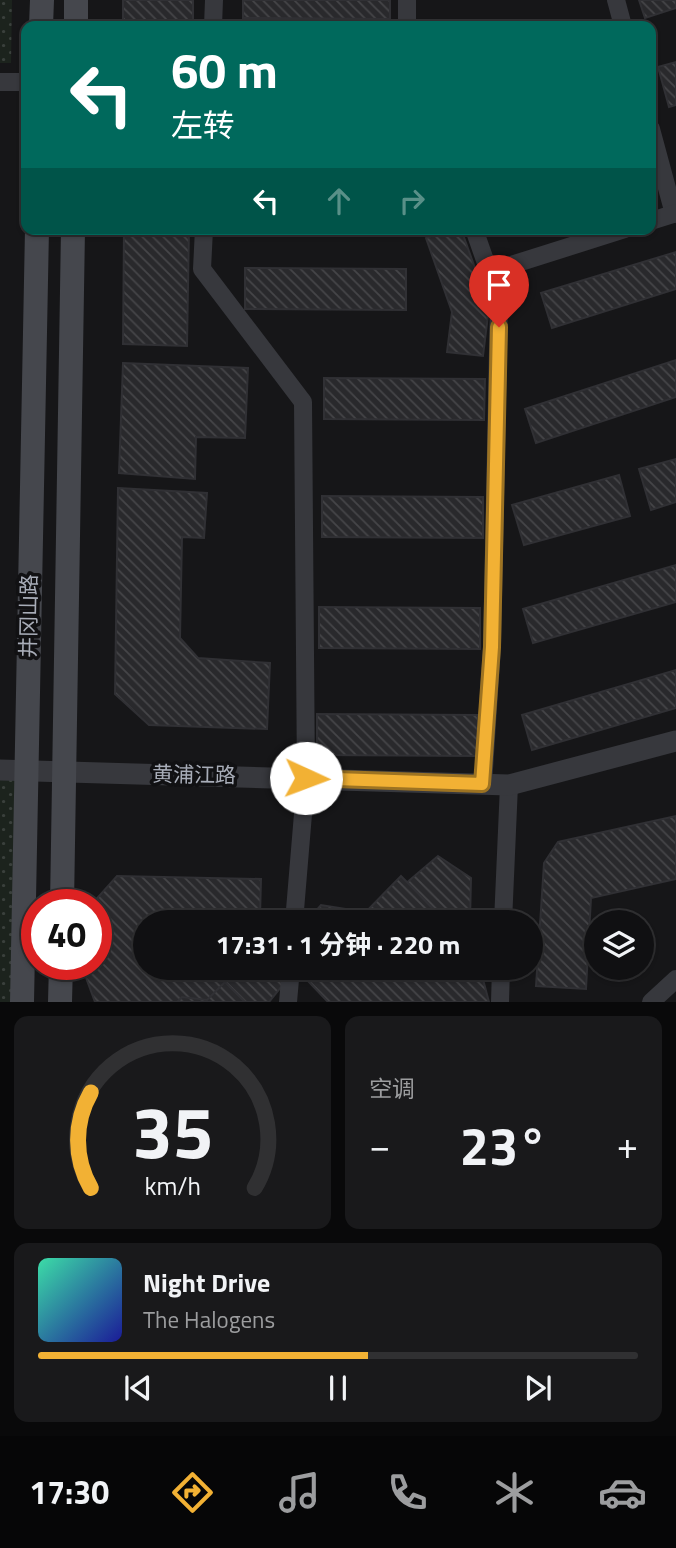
<!DOCTYPE html>
<html lang="zh">
<head>
<meta charset="utf-8">
<style>
  :root { --surface:#101012; --page:#19191b; --text:#f1f3f6; --muted:#9c9d9f; --line:#303032; --accent:#f2b134 }
  body { margin:0; font-family:"Titillium Web","Noto Sans SC",sans-serif; background:var(--page); color:var(--text); height:100vh; display:flex; flex-direction:column; font-size:26px; white-space:nowrap }
  * { box-sizing:border-box; margin:0 }
  p { font-size:23px; color:var(--muted) }
  .icon { flex:none; width:38px; height:38px; fill:none; stroke:currentColor; stroke-width:2; stroke-linecap:round; stroke-linejoin:round }
  .map { position:relative; height:1002px; overflow:hidden }
  .drawer { display:flex; flex-direction:column; gap:14px; padding:14px; background:#09090a; flex:1 }
  .drawer>* { flex:none }
  .top-card { position:absolute; left:21px; top:21px; width:635px; height:214px; border-radius:14px; box-shadow:0 2px 5px #0004,0 0 0 2px var(--line); background:#00695c; color:#fff; overflow:hidden }
  .fabs { position:absolute; left:584px; top:910px; display:grid; gap:14px }
  .fabs a { display:grid; place-items:center; width:70px; height:70px; border-radius:50%; background:var(--surface); box-shadow:0 2px 5px #0004,0 0 0 2px var(--line); font-size:35px }
  .speed { position:absolute; left:21px; top:889px; display:flex; gap:14px; font-size:35px; font-weight:700; text-align:center }
  .speed>* { display:grid; place-content:center; width:91px; height:91px; border-radius:50%; background:var(--surface); box-shadow:0 2px 5px #0004,0 0 0 2px var(--line); line-height:1 }
  .speed .limit { border:10px solid #d22; background:#fff; color:#111 }
  .pin { position:absolute; display:grid; place-items:center; width:60px; height:60px; color:#fff; margin:-72px -30px; border-radius:50% 50% 50% 0; rotate:-45deg; box-shadow:0 0 7px #0007 }
  .pin .icon { rotate:45deg }
  .me { position:absolute; width:77px; margin:-38px; rotate:92deg; stroke-linejoin:round; filter:drop-shadow(0 0 5px #0008) }
  .turn { display:flex; align-items:center; gap:24px; height:147px; padding:0 35px; font-size:32px }
  .turn .icon { width:91px; height:91px; stroke-width:2.5 }
  .turn b { display:block; font-size:49px; line-height:60px }
  .lanes { display:flex; align-items:center; height:66px; padding:0 35px; background:#0003; justify-content:center; gap:35px; direction:ltr }
  .lanes .off { opacity:.35 }
  .big { font-size:52px; font-weight:700; line-height:1.1 }
  .drawer .widget { flex:1; display:flex; flex-direction:column; justify-content:center; gap:10px; min-width:0; padding:0 24px; border-radius:14px; background:var(--page) }
  .drawer .dial { align-items:center; gap:0 }
  .dial svg { height:182px; overflow:visible; fill:none; stroke:var(--line); stroke-width:7; stroke-linecap:round; text-anchor:middle }
  .dial text { fill:var(--text); stroke:none }
  .song { display:flex; align-items:center; gap:21px }
  .cover { width:84px; height:84px; border-radius:10px; background:linear-gradient(135deg,hsl(160 70% 55%),hsl(240 70% 35%)) }
  .played { height:7px; border-radius:4px; background:linear-gradient(90deg,var(--accent) 55%,var(--line) 55%) }
  .keys { display:flex; justify-content:space-around; direction:ltr }
  .heat { display:flex; justify-content:space-between; align-items:center; font-size:38px; direction:ltr }
  .drawer .tiles { flex:1; display:grid; gap:14px; grid-template-columns:1fr 1fr }
  .widget:last-child { grid-column:span 2 }
  .trip { position:absolute; left:133px; top:910px; width:410px; height:70px; border-radius:35px; background:var(--surface); box-shadow:0 2px 5px #0004,0 0 0 2px var(--line); font-weight:700; line-height:70px; text-align:center }
  .tabs { display:flex; height:112px; justify-content:space-around; align-items:center; background:#060607; color:var(--muted) }
  .tabs .icon { width:49px; height:49px }
  .tabs .on { color:var(--accent) }
  .tabs b { font-size:32px; color:var(--text) }
  .map>svg:first-child { display:block }
  .park { fill:url(#park-dots) }
  .building { fill:url(#building-back-hatch); stroke:#303034; stroke-width:2 }
  .lines { fill:none; stroke-linecap:round; stroke-linejoin:round }
  .minor { stroke:#37383d; stroke-width:18 }
  .tertiary { stroke:#37383d; stroke-width:21 }
  .secondary { stroke:#45474d; stroke-width:24 }
  .route-casing { stroke:#9d7322; stroke-width:18 }
  .route { stroke:#f2b134; stroke-width:12 }
  .labels { text-anchor:middle; stroke-width:7; stroke-linejoin:round; paint-order:stroke }
  .street-label { font-size:21px; fill:#a8adb8; stroke:#111113 }
</style>
</head>
<body>
<div class="map">
<svg width="676" height="1002" viewBox="0 0 676 1002">
  <defs>
    <pattern id="park-dots" width="8" height="8" patternUnits="userSpaceOnUse" patternTransform="scale(1.75)"><rect width="8" height="8" fill="#1c231d"/><path d="M2 2h.1M6 6h.1" fill="none" stroke="#3a403c" stroke-width="1.8" stroke-linecap="round"/></pattern>
    <pattern id="building-back-hatch" width="6" height="6" patternUnits="userSpaceOnUse" patternTransform="scale(1.75)"><rect width="6" height="6" fill="#29292c"/><path d="M-1 5l2 2M0 0l6 6M5-1l2 2" fill="none" stroke="#454548"/></pattern>
  </defs>
  <rect width="100%" height="100%" fill="#161618"/>
  <g class="park">
    <polygon points="0,0 12,0 11,63 0,63"/>
    <polygon points="0,770 26,771 23,1002 0,1002"/>
  </g>
  <g class="building">
    <polygon points="123,0 193,0 193,24 123,23"/>
    <polygon points="243,0 390,0 390,19 243,18"/>
    <polygon points="639,0 676,0 676,8 645,18"/>
    <polygon points="676,62 676,105 669,107 658,67"/>
    <polygon points="124,229 189,229 187,346 123,344"/>
    <polygon points="450,229 461,229 489,307 483,356 447,352 452,312 426,238"/>
    <polygon points="676,252 676,289 552,328 541,293"/>
    <polygon points="245,268 406,269 406,310 245,309"/>
    <polygon points="676,360 676,397 536,443 525,409"/>
    <polygon points="123,363 248,368 245,438 196,437 195,479 119,473"/>
    <polygon points="324,378 485,379 484,420 324,419"/>
    <polygon points="676,459 676,502 651,510 639,469"/>
    <polygon points="619,475 630,516 524,545 512,505"/>
    <polygon points="118,488 207,493 204,538 182,537 180,638 198,658 270,663 267,729 149,725 115,694"/>
    <polygon points="322,496 483,497 483,538 322,537"/>
    <polygon points="676,565 676,602 533,643 523,609"/>
    <polygon points="319,607 480,608 480,649 319,648"/>
    <polygon points="676,670 676,708 532,750 522,715"/>
    <polygon points="317,714 478,715 477,756 317,755"/>
    <polygon points="676,816 676,879 591,898 586,989 536,986 544,863 558,842"/>
    <polygon points="438,856 471,878 470,922 306,922 321,905 371,913"/>
    <polygon points="117,876 261,879 260,917 283,918 283,922 145,922 145,968 282,968 282,986 269,1002 95,1002 81,964 96,964 96,905 91,905"/>
    <polygon points="401,876 443,919 439,922 356,922"/>
    <polygon points="320,968 480,968 489,1002 328,1002 307,980"/>
    <polygon points="225,982 245,1002 177,1002 182,997 207,1000"/>
  </g>
  <g class="lines">
    <g class="minor">
      <polyline points="616,0 623,26"/>
      <polyline points="213,26 214,0"/>
      <polyline points="407,26 407,0"/>
      <polyline points="0,82 26,82"/>
      <polyline points="651,129 674,214"/>
      <polyline points="651,221 676,213"/>
      <polyline points="204,229 202,269 303,402 306,778 294,922"/>
      <polyline points="474,229 499,300 492,647 483,784"/>
      <polyline points="489,272 625,229"/>
      <polyline points="503,922 509,785"/>
      <polyline points="288,1002 291,968"/>
      <polyline points="500,1002 501,968"/>
      <polyline points="651,1002 676,979"/>
    </g>
    <polyline class="tertiary" points="0,770 509,785 676,741"/>
    <g class="secondary">
      <polyline points="41,26 42,0"/>
      <polyline points="76,26 76,0"/>
      <polyline points="62,905 73,229"/>
      <polyline points="22,1002 37,229"/>
      <polyline points="60,1002 61,964"/>
    </g>
  </g>
  <g class="lines">
    <g class="route-casing">
      <polyline id="route" points="306,778 482,784 492,647 499,327"/>
    </g>
    <use href="#route" class="route"/>
  </g>
  <g class="labels">
    <g class="street-label">
      <text transform="translate(29 616) rotate(-89)" y="7">井冈山路</text>
      <text transform="translate(194 775) rotate(1)" y="7">黄浦江路</text>
    </g>
  </g>
</svg>
<div class="fabs">
<a><svg class="icon" aria-label="layers" viewBox="0 0 24 24"><path d="M12 4l9 5-9 5-9-5zM3 14l9 5 9-5"/></svg></a>
</div>
<div class="speed"><div class="limit">40</div></div>
<div class="pin" style="left:499px;top:327px;background:#d93025"><svg class="icon" aria-label="arrive" viewBox="0 0 24 24"><path d="M6 21V4h12l-3 4 3 4H6"/></svg></div>
<svg class="me" style="left:306px;top:778px" viewBox="-20 -20 40 40"><circle r="19" fill="#fff"/><path d="M0-13L10 11 0 6-10 11z" fill="#f2b134"/></svg>
<div class="trip">17:31 · 1 分钟 · 220 m</div>
<div class="top-card">
<div class="turn"><svg class="icon" aria-label="left" viewBox="0 0 24 24"><path d="M17 20v-9H6M10 6l-5 5 5 5"/></svg><div><b>60 m</b>左转</div></div>
<div class="lanes"><svg class="icon" aria-label="left" viewBox="0 0 24 24"><path d="M17 20v-9H6M10 6l-5 5 5 5"/></svg><svg class="icon off" aria-label="ahead" viewBox="0 0 24 24"><path d="M12 20V5M6 11l6-6 6 6"/></svg><svg class="icon off" aria-label="right" viewBox="0 0 24 24"><path d="M7 20v-9h11M14 6l5 5-5 5"/></svg></div>
</div>
</div>
<section class="drawer">
<div class="tiles">
<div class="widget dial"><svg viewBox="0 0 100 80">
<path d="M14 69A42 42 0 1 1 86 69"/>
<path d="M14 69A42 42 0 0 1 14 27" stroke="#f2b134"/>
<text x="50" y="56" font-size="32" font-weight="700">35</text>
<text x="50" y="72" font-size="11">km/h</text>
</svg></div>
<div class="widget"><p>空调</p>
<div class="heat"><a>−</a><b class="big">23°</b><a>+</a></div>
</div>
<div class="widget">
<div class="song"><i class="cover"></i><div><b>Night Drive</b><p>The Halogens</p></div></div>
<div class="played"></div>
<div class="keys"><svg class="icon" aria-label="previous" viewBox="0 0 24 24"><path d="M18 5L8 12l10 7zM5 5v14"/></svg><svg class="icon" aria-label="pause" viewBox="0 0 24 24"><path d="M8 5v14M16 5v14"/></svg><svg class="icon" aria-label="next" viewBox="0 0 24 24"><path d="M6 5l10 7-10 7zM19 5v14"/></svg></div>
</div>
</div>
</section>
<nav class="tabs">
<b>17:30</b>
<svg class="icon on" aria-label="directions" viewBox="0 0 24 24"><path d="M12 3l9 9-9 9-9-9zM9 14v-3h6M13 9l2 2-2 2"/></svg>
<svg class="icon" aria-label="music" viewBox="0 0 24 24"><path d="M9 18V5l10-2v13"/><circle cx="6" cy="18" r="3"/><circle cx="16" cy="16" r="3"/></svg>
<svg class="icon" aria-label="phone" viewBox="0 0 24 24"><path d="M5 4h4l2 5-3 2q2 4 5 5l2-3 5 2v4C11 20 4 13 5 4z"/></svg>
<svg class="icon" aria-label="climate" viewBox="0 0 24 24"><path d="M12 3v18M4 7l16 10M4 17L20 7"/></svg>
<svg class="icon" aria-label="car" viewBox="0 0 24 24"><path d="M5 17H2v-5l4-1 3-4h7l3 4 3 1v5h-3M9 17h6M6 11h13"/><circle cx="7" cy="17" r="2"/><circle cx="17" cy="17" r="2"/></svg>
</nav>
</body>
</html>
